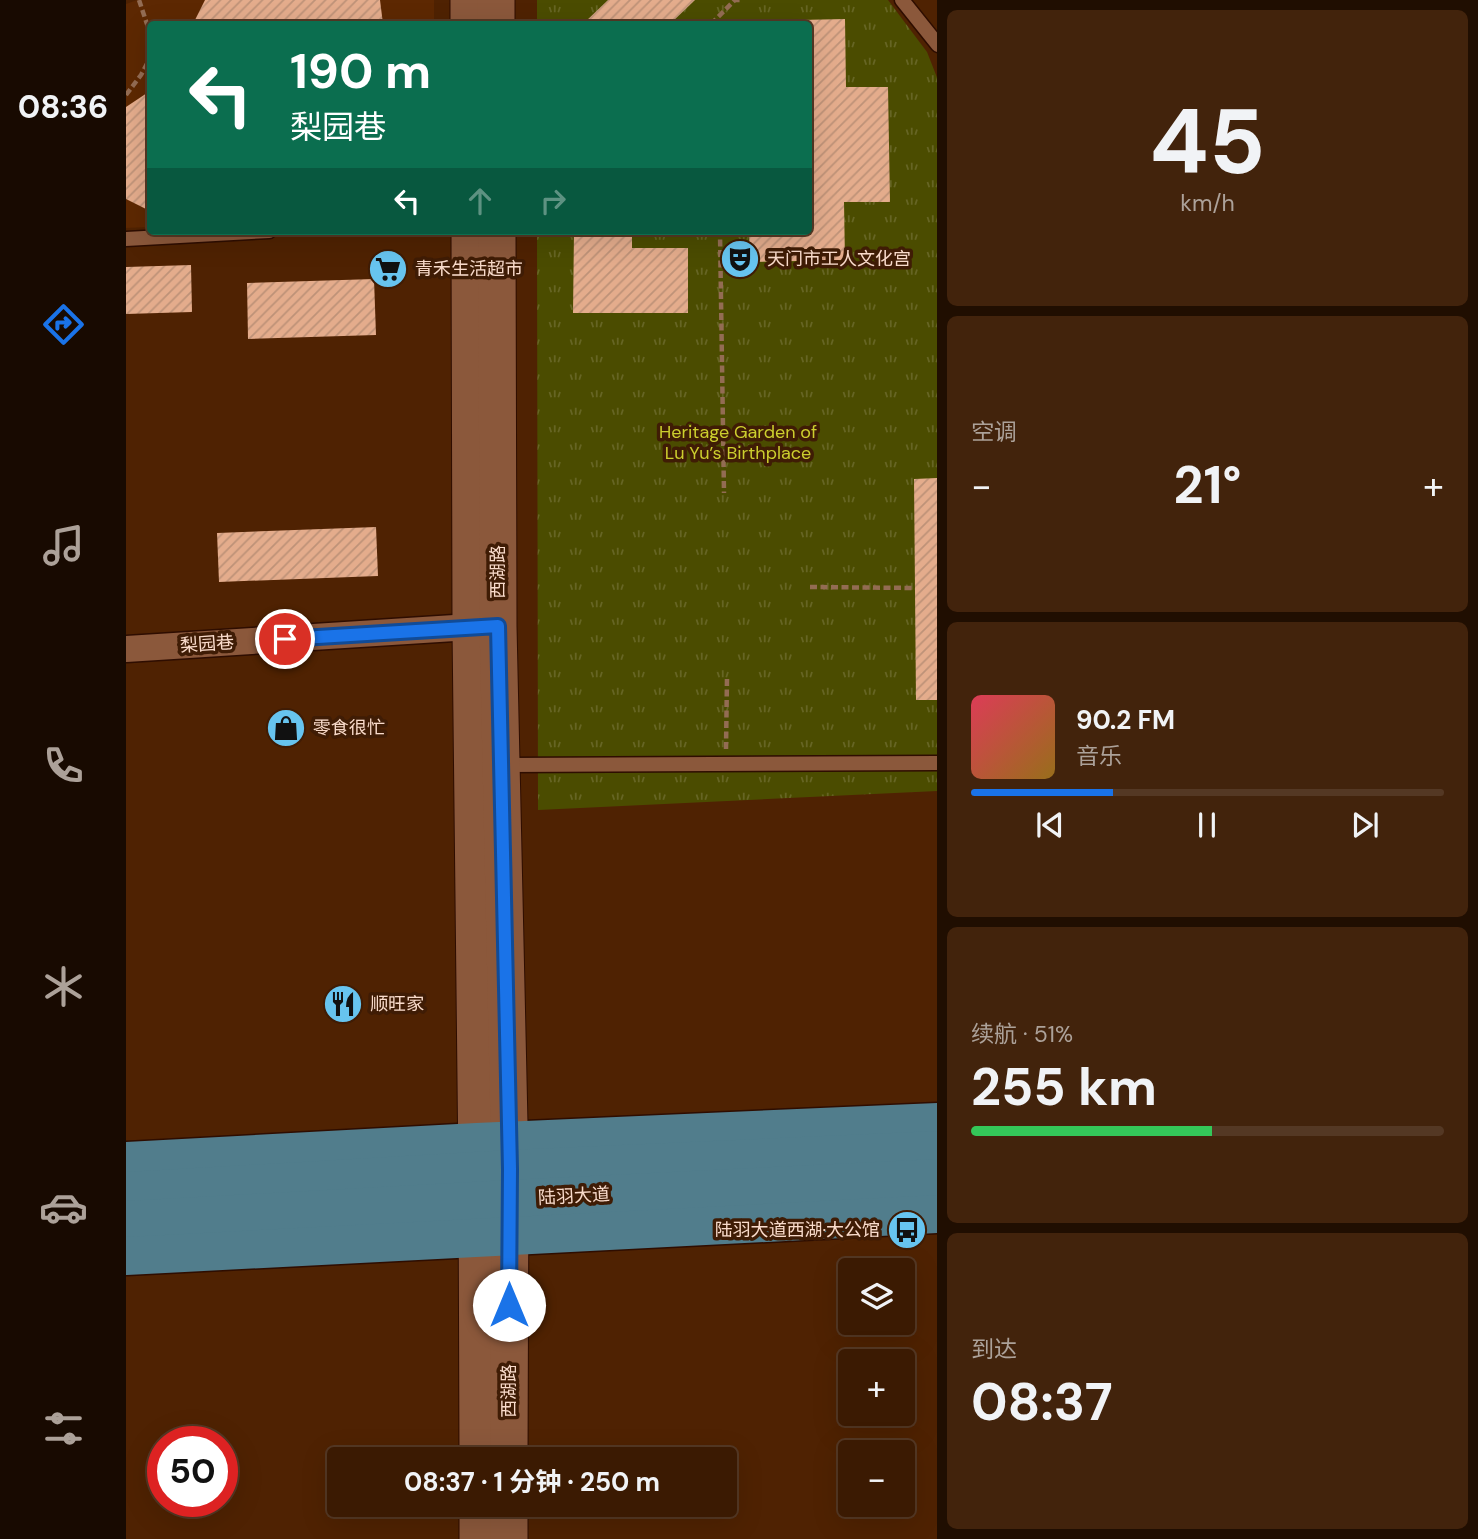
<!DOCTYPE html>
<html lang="zh">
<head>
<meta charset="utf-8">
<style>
  :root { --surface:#3b1a02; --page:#42230c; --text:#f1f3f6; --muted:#aca199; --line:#543824; --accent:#1a73e8 }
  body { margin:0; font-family:"DM Sans","Noto Sans SC",sans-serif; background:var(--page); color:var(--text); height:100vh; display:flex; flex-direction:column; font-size:26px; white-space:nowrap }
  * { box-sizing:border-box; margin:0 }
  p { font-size:23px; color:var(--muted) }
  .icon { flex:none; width:38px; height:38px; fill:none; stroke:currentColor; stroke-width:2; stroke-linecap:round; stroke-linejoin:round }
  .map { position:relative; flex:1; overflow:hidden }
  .drawer { display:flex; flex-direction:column; gap:10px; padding:10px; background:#200e01; width:541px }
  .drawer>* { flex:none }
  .guide { position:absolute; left:21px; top:21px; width:665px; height:214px; border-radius:7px; box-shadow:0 7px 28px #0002,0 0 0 2px var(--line); background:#0b6e4f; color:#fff; overflow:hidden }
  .buttons { position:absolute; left:712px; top:1258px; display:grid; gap:14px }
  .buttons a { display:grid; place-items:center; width:77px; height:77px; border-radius:7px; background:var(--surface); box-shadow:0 7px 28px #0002,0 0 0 2px var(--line); font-size:35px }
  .speed { position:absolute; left:21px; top:1426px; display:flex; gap:14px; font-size:35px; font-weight:700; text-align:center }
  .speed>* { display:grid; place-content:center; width:91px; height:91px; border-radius:50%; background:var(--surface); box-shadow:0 7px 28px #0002,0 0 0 2px var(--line); line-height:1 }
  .speed .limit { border:10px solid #d22; background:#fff; color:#111 }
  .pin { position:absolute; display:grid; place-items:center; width:60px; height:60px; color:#fff; margin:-30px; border:4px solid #fff; border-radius:50%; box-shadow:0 2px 7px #0007 }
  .me { position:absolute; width:77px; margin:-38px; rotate:0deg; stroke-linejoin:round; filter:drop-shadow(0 0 5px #0008) }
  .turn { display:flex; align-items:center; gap:24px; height:147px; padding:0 28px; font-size:32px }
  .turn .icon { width:91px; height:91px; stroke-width:2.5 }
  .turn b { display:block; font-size:49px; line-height:60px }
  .lanes { display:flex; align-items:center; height:66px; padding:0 28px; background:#0003; justify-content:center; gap:35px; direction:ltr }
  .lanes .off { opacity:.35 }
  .big { font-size:52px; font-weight:700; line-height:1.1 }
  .drawer .widget { flex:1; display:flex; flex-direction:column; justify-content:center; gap:10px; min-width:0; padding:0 24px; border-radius:10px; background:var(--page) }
  .drawer .dial { align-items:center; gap:0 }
  .dial b { font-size:91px; line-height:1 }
  .song { display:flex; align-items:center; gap:21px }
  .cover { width:84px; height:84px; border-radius:10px; background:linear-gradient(135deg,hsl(350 70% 55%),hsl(40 70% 35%)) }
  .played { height:7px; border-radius:4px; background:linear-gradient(90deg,var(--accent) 30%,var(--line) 30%) }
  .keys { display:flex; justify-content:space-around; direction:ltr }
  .heat { display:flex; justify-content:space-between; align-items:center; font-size:38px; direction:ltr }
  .charge { height:10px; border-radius:5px; background:linear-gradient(90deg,#34c759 51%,var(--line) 0) }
  .trip { position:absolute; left:201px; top:1447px; width:410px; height:70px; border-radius:7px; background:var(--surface); box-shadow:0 7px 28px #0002,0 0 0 2px var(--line); font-weight:700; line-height:70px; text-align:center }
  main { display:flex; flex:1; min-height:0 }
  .tab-bar { display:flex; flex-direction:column; width:126px; justify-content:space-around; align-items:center; background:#180a01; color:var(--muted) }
  .tab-bar .icon { width:49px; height:49px }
  .tab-bar .active { color:var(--accent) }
  .tab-bar b { font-size:32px; color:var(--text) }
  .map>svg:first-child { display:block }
  .built { fill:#5d2802 }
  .park { fill:url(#park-tufts) }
  .building { fill:url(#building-hatch) }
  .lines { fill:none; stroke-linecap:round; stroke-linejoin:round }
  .service-casing { stroke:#2e0d00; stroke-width:17 }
  .minor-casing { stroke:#2e0d00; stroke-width:29 }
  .secondary-casing { stroke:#2e0d00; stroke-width:39 }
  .primary-casing { stroke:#2e0d00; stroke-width:41 }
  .path { stroke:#936c53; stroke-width:4.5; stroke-dasharray:7 3.5; stroke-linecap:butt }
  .service { stroke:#8b583b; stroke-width:14 }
  .minor { stroke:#8b583b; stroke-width:26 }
  .secondary { stroke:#8b583b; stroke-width:37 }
  .primary { stroke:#517d8c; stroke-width:38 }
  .route-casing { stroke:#114b97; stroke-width:18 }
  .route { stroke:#1a73e8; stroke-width:12 }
  .labels { text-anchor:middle; stroke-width:7; stroke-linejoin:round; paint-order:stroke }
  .poi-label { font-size:18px; fill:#f9dbcb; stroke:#3f1c05; text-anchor:start }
  .park-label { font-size:18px; fill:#ccce2e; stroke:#3f1c05 }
  .street-label { font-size:18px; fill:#f9dbcb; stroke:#3f1c05 }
</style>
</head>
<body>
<main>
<nav class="tab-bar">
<b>08:36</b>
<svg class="icon active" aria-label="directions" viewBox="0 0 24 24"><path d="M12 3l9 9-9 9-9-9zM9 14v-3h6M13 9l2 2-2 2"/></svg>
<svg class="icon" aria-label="music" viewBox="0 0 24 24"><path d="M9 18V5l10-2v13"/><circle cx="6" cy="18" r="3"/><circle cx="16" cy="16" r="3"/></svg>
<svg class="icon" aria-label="phone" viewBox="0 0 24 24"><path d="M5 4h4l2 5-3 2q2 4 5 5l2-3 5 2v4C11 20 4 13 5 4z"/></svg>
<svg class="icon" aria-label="climate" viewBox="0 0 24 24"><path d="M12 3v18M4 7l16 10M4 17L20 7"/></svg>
<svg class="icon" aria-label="car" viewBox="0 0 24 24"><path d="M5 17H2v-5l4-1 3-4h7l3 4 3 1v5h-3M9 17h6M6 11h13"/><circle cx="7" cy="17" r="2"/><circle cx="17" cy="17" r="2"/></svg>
<svg class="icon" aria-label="filters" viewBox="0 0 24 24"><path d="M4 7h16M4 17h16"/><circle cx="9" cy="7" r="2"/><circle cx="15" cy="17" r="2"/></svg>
</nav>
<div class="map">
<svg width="812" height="1539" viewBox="0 0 812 1539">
  <defs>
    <pattern id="park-tufts" width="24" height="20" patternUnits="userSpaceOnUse" patternTransform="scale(1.75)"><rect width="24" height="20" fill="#4b4c00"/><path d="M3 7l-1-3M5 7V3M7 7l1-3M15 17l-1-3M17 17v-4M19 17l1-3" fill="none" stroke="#666524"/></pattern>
    <pattern id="building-hatch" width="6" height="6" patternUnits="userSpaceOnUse" patternTransform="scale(1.75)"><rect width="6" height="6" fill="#e4ac8c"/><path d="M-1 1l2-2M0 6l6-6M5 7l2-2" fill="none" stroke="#be9278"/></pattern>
  </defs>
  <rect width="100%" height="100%" fill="#4f2202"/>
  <polygon class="built" points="11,0 308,0 308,24 24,24 24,227 0,228 0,4"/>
  <polygon class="park" points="411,0 762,0 801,52 812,80 811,791 412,810 411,231 682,231 682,24 411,24"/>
  <g class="building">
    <polygon points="79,0 254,0 257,24 71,24 69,20"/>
    <polygon points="482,0 569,0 544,24 457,24"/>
    <polygon points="719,19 720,87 762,87 764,202 718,202 719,260 624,262 623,231 682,231 682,24 618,24 618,21"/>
    <polygon points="24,91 24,211 0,199 0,107"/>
    <polygon points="448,231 506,231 506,248 562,248 562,313 447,313"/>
    <polygon points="65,265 66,312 0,314 0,267"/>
    <polygon points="248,279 250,335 122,339 121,283"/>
    <polygon points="812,478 812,700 790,700 788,479"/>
    <polygon points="250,527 252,576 93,582 91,533"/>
  </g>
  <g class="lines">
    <g class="service-casing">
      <g id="service">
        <polyline points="776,0 812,45"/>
        <polyline points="0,239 143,231"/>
        <polyline points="377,765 812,763"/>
      </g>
    </g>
    <g class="minor-casing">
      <polyline id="minor" points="0,649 360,626"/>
    </g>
    <g class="secondary-casing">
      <g id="secondary">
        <polyline points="343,0 343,24"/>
        <polyline points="370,0 370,24"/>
        <polyline points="344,231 345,627 351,1170 352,1460"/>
        <polyline points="371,231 372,626 384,1169 383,1460"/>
        <polyline points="352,1505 352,1539"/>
        <polyline points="383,1505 383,1539"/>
      </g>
    </g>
    <g class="primary-casing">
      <g id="primary">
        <polyline points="0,1161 351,1142 812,1122"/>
        <polyline points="0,1191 384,1169 812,1150"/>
        <polyline points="0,1220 383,1199 812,1178"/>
        <polyline points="0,1256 812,1214"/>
      </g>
    </g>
    <g class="path">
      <polyline points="13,0 24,33"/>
      <polyline points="585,24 609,0 614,0"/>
      <polyline points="0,95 15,75 24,58"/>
      <polyline points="530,231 530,234 594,233 598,493"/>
      <polyline points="684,587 789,588"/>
      <polyline points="600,749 601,677"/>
    </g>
    <use href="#service" class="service"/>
    <use href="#minor" class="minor"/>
    <use href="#secondary" class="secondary"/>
    <use href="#primary" class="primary"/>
  </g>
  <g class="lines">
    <g class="route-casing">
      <polyline id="route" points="159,639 372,626 384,1169 383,1305"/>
    </g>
    <use href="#route" class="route"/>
  </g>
  <defs>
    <g id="theatre-disc" transform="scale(2.0125)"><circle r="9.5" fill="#67c4ef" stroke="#3f1c05"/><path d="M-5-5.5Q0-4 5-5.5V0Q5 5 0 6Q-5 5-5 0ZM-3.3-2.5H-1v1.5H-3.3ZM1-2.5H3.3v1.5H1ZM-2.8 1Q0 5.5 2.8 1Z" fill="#111"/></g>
    <g id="supermarket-disc" transform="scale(2.0125)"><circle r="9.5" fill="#67c4ef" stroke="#3f1c05"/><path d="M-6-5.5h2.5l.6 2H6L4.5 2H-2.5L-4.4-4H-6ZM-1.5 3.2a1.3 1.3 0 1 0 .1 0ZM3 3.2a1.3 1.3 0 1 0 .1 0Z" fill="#111"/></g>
    <g id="shop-disc" transform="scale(2.0125)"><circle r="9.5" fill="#67c4ef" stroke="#3f1c05"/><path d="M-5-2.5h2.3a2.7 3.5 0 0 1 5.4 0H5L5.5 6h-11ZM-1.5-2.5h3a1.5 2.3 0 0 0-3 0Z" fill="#111"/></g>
    <g id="restaurant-disc" transform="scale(2.0125)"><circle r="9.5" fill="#67c4ef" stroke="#3f1c05"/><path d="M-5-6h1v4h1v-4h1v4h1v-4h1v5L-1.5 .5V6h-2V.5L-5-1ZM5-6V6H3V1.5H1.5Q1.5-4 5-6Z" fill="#111"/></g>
    <g id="bus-disc" transform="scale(2.0125)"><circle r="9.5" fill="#67c4ef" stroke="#3f1c05"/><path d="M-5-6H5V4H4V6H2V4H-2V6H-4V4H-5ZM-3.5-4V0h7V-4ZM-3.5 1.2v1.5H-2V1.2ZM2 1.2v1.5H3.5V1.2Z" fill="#111"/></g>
  </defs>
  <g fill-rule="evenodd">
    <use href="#theatre-disc" x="614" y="259"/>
    <use href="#supermarket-disc" x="262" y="269"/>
    <use href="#shop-disc" x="160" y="728"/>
    <use href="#restaurant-disc" x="217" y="1004"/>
    <use href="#bus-disc" x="781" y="1230"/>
  </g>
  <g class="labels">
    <g class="poi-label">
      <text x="641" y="265">天门市工人文化宫</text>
      <text x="289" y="275">青禾生活超市</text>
      <text x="187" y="734">零食很忙</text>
      <text x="244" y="1010">顺旺家</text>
      <text x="754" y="1236" text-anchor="end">陆羽大道西湖·大公馆</text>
    </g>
    <g class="park-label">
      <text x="612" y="438">Heritage Garden of<tspan x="612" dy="21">Lu Yu’s Birthplace</tspan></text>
    </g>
    <g class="street-label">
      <text transform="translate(372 572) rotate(-90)" y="6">西湖路</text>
      <text transform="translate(81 644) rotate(-4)" y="6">梨园巷</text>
      <text transform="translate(448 1196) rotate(-3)" y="6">陆羽大道</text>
      <text transform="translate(383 1391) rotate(-90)" y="6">西湖路</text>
    </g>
  </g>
</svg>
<div class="buttons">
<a><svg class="icon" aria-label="layers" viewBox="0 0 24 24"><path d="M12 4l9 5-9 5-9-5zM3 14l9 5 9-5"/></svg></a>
<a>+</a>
<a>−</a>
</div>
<div class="speed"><div class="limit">50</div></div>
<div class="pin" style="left:159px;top:639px;background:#d93025"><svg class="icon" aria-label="arrive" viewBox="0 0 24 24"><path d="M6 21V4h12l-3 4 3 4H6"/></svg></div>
<svg class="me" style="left:383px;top:1305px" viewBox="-20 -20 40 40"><circle r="19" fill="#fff"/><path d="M0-13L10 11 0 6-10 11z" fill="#1a73e8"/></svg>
<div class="trip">08:37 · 1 分钟 · 250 m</div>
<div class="guide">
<div class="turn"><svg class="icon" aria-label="left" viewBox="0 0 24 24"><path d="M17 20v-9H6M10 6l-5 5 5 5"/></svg><div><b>190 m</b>梨园巷</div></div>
<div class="lanes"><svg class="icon" aria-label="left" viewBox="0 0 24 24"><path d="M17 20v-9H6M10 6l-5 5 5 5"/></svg><svg class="icon off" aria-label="ahead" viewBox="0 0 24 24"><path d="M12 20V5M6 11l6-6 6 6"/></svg><svg class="icon off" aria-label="right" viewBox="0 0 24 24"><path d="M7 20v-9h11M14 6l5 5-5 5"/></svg></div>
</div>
</div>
<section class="drawer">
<div class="widget dial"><b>45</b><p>km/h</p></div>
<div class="widget"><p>空调</p>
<div class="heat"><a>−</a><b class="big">21°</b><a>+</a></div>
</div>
<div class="widget">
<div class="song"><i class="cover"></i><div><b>90.2 FM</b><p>音乐</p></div></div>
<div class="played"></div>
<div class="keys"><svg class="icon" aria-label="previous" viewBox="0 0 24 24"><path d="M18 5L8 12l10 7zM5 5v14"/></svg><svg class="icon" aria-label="pause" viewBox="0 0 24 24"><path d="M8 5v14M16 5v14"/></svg><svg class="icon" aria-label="next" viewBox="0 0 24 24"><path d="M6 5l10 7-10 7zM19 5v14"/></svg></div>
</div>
<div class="widget"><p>续航 · 51%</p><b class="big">255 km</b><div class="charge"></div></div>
<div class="widget"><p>到达</p><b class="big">08:37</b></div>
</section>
</main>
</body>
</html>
